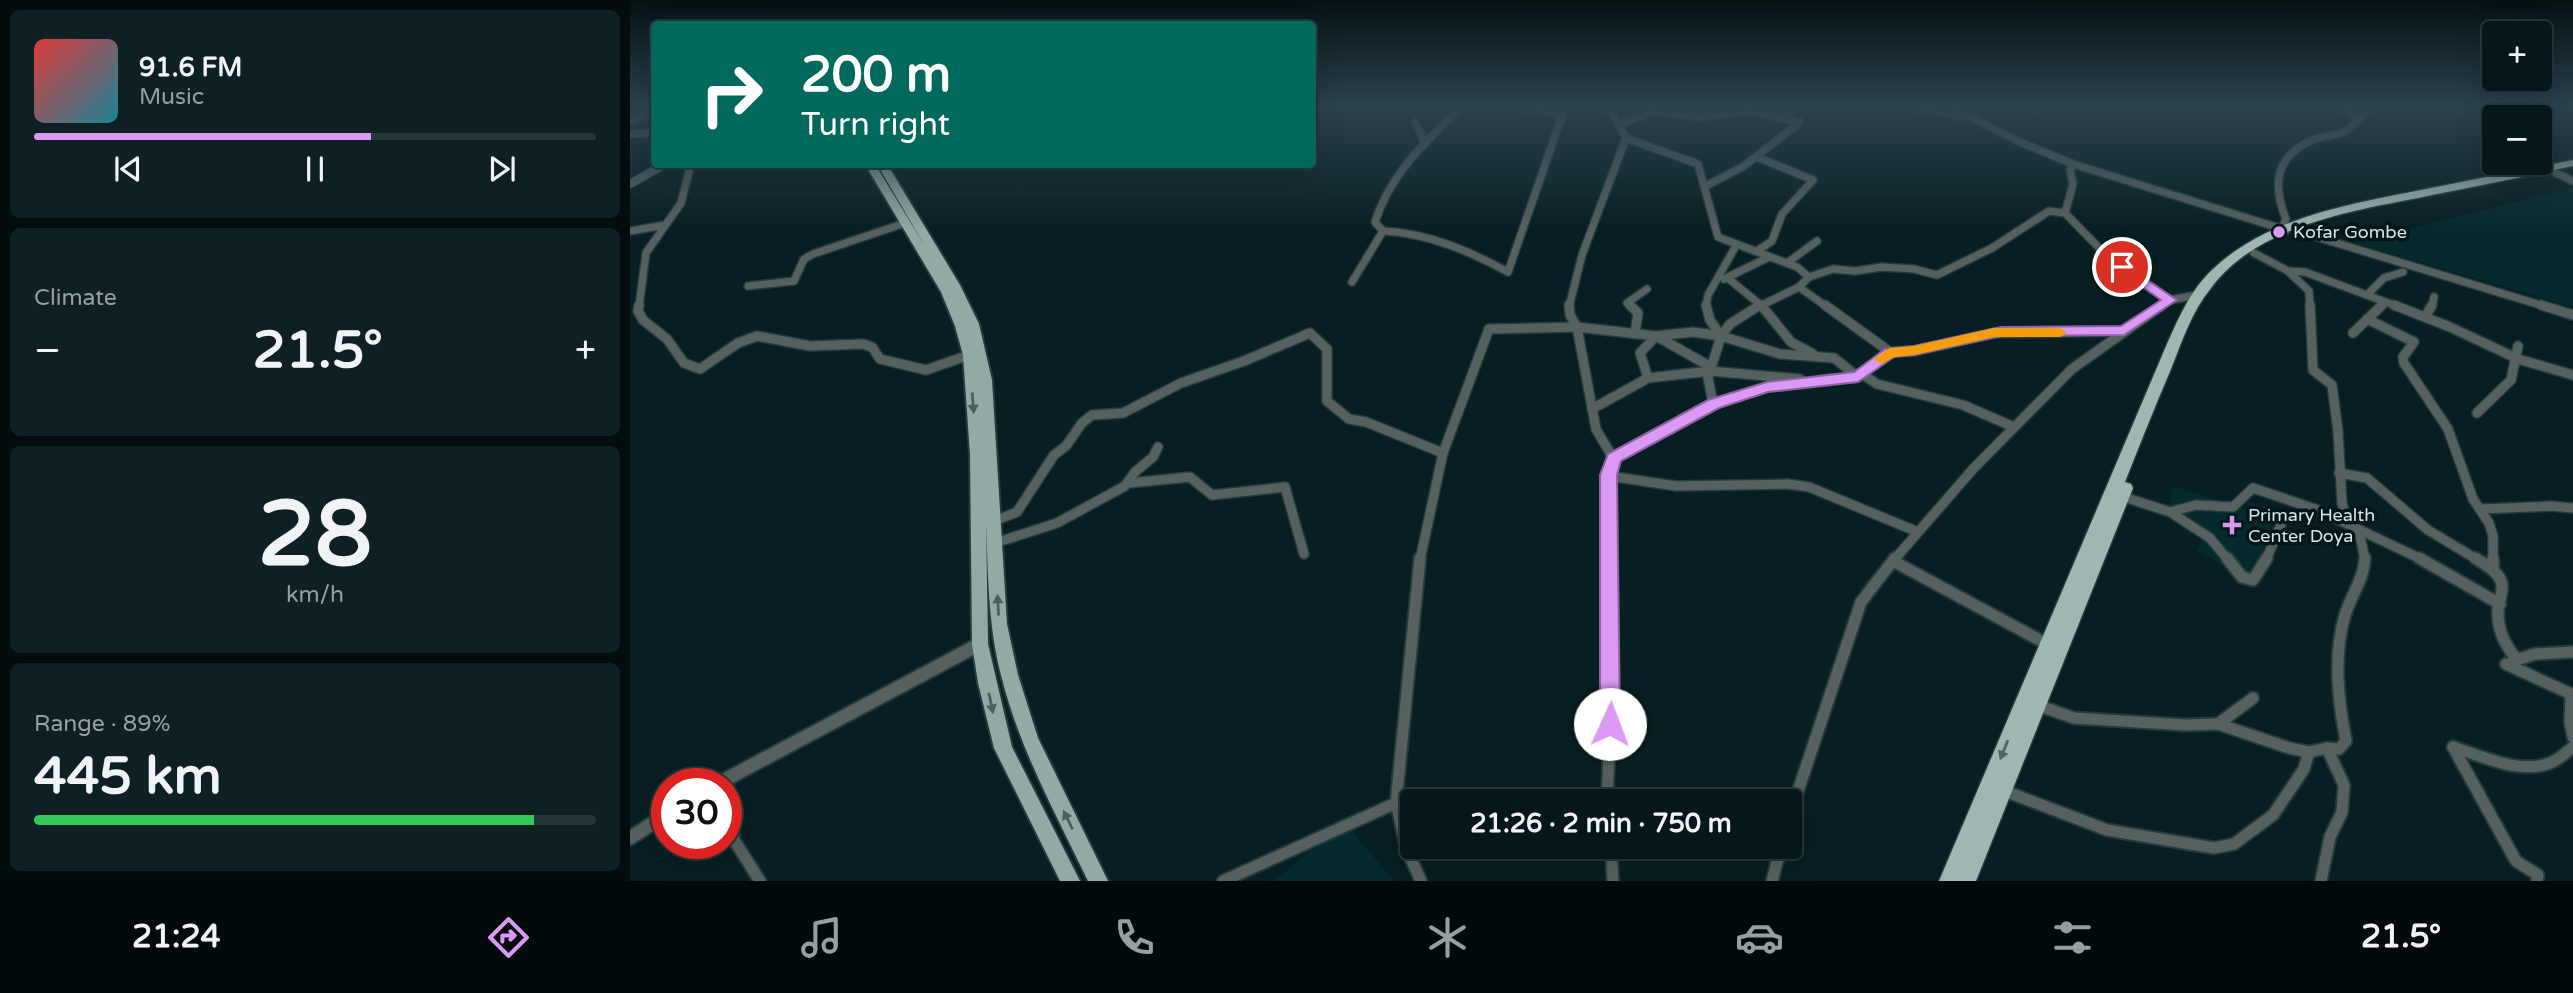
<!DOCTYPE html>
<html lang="en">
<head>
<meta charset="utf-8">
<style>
  :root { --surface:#05171a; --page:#0e2023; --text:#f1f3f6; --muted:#979fa2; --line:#263639; --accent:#db99f5 }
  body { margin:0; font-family:"Varela Round",sans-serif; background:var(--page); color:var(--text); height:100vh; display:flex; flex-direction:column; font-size:26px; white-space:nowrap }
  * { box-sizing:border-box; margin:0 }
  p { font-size:23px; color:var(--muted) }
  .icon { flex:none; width:38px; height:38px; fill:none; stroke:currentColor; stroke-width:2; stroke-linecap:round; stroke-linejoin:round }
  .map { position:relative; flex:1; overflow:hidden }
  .side { display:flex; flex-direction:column; gap:10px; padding:10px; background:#030d0e; width:630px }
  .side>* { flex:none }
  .hud { position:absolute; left:21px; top:21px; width:665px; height:147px; border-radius:7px; box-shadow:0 7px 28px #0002,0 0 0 2px var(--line); background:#00695c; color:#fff; overflow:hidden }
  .controls { position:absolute; left:1852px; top:21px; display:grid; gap:14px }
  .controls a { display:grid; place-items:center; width:70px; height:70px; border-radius:7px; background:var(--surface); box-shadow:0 7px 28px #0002,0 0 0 2px var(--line); font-size:35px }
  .speed { position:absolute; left:21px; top:768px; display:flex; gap:14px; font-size:35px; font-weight:700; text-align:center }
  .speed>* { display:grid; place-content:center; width:91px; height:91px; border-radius:50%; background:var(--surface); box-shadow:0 7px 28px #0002,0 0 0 2px var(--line); line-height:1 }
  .speed .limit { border:10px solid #d22; background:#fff; color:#111 }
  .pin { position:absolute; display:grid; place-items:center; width:60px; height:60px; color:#fff; margin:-30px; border:4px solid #fff; border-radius:50%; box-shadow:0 2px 7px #0007 }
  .me { position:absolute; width:77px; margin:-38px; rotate:2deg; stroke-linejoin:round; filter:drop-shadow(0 0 5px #0008) }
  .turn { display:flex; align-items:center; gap:24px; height:147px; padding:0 35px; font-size:32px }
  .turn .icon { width:91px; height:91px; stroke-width:2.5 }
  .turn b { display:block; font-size:49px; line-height:60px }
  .big { font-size:52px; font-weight:800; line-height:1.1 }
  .side .tile { flex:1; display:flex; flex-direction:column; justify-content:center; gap:10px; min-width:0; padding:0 24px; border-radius:10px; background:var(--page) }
  .side .dial { align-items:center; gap:0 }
  .dial b { font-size:91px; line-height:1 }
  .song { display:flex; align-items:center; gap:21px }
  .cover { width:84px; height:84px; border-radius:10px; background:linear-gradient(135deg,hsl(0 70% 55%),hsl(190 70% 35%)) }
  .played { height:7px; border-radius:4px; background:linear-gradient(90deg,var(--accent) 60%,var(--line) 60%) }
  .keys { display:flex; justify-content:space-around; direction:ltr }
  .heat { display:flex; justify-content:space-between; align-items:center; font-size:38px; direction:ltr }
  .charge { height:10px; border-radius:5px; background:linear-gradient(90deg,#34c759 89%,var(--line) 0) }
  .trip { position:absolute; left:770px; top:789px; width:402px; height:70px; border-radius:7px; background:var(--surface); box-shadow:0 7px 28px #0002,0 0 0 2px var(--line); font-weight:800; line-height:70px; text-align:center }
  .dock { display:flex; height:112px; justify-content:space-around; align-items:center; background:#02090a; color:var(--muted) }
  .dock .icon { width:49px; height:49px }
  .dock .selected { color:var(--accent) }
  .dock b { font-size:32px; color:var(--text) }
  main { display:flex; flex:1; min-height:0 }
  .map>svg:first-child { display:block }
  .built { fill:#052a2e }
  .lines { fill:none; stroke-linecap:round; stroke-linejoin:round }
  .minor-far2-casing { stroke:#243b3d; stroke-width:10 }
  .minor-far1-casing { stroke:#243b3d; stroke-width:12 }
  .minor-casing { stroke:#243b3d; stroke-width:15 }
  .tertiary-far1-casing { stroke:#243b3d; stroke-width:10 }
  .tertiary-casing { stroke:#243b3d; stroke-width:17 }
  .primary-casing { stroke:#243b3d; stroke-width:4 }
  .trunk-casing { stroke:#243b3d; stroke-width:3 }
  .minor-far2 { stroke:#56615f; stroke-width:7 }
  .minor-far1 { stroke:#56615f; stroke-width:9 }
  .minor { stroke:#56615f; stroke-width:11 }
  .tertiary-far1 { stroke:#56615f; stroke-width:8 }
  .tertiary { stroke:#56615f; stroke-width:13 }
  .primary { fill:#92a9a5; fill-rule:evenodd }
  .trunk { fill:#9eb7b2; fill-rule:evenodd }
  .oneway { fill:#49605f }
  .oneway2 { fill:#4f6666 }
  .route { fill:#db99f5; stroke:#8e639f; stroke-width:2 }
  .slow { fill:#f59e0b }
  .poi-dot { fill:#db99f5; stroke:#001619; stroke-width:2.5 }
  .labels { text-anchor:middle; stroke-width:7; stroke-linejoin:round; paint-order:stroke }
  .poi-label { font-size:18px; fill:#d6e4e6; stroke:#001619; text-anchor:start }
</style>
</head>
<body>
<main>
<section class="side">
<div class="tile">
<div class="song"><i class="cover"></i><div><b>91.6 FM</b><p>Music</p></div></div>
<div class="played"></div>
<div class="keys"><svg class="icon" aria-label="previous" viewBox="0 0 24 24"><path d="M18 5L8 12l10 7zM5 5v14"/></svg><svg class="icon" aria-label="pause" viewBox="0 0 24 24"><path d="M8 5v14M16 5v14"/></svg><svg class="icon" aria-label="next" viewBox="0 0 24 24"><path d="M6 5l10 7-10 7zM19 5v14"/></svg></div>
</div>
<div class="tile"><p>Climate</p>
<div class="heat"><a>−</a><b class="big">21.5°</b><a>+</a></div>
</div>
<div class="tile dial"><b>28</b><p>km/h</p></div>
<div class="tile"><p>Range · 89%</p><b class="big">445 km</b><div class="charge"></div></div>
</section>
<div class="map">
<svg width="1943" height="881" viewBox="0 0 1943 881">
  <rect width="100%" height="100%" fill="#071f22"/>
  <g class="built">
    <polygon points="1943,188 1943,307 1725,243"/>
    <polygon points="1543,486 1614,509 1618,502 1654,512 1624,581 1567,551 1574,536 1538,514"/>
    <polygon points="716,824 764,881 643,881"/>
  </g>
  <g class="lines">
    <g class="minor-far2-casing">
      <g id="minor-far2">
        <polyline points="979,107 996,138 1068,164 1088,237 1167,267 1179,277"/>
        <polyline points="1287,107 1330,116"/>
        <polyline points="1321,107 1390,142 1443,164 1656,230"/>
        <polyline points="1713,107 1729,120"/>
        <polyline points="1151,118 1169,107"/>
        <polyline points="0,121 24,111"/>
        <polyline points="785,122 795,143"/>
        <polyline points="990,124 1024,111 1068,117 1121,111 1170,122 1114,166 1076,186"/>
        <polyline points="0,134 24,133"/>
        <polyline points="1127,157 1183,180 1152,214 1142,241 1127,251"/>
        <polyline points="1926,173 1943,181"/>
        <polyline points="1435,213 1443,184 1440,170 1443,164"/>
        <path d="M 1652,228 L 1656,219 C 1643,187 1644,158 1680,141 C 1691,135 1707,137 1717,130 C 1725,124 1733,114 1740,107"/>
        <polyline points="0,231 35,225"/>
        <path d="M 753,231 L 745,222 C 760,174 796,141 831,107"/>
        <polyline points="1667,231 1917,307"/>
        <polyline points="1624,253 1658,271 1679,291 1680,307"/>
        <polyline points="1157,263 1187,241"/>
        <polyline points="1658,271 1675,272 1769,307"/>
        <polyline points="1094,279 1139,257"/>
        <polyline points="1099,279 1133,307"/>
        <path d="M 722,282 L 753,231 C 798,233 839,251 878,272 L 932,116 L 897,107"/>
        <polyline points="118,286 164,281 174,259 183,254 275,223"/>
        <polyline points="1169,287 1197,307"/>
        <polyline points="1737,295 1754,278 1773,272"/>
        <polyline points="9,307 16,253 51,203 61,164"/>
        <polyline points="939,307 952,255 996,138"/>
        <polyline points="1001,307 997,303 1017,289"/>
        <polyline points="1076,307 1078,295 1107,244"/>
        <polyline points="1128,307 1169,287 1179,277 1203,269 1225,271 1252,267 1284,269 1307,275 1362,248 1419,211 1435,213 1475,254 1540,300"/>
        <polyline points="1530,307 1540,300 1567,295"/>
        <polyline points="1750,307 1755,302"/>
        <polyline points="1802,307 1804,297"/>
      </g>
    </g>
    <g class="minor-far1-casing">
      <g id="minor-far1">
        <polyline points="9,305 8,311 13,320 37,339 54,363 70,369 108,343 127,336 180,346 233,344 242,347 250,359 296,370 339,355"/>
        <polyline points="939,305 940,315 947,327 966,429 983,458"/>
        <polyline points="1000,305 1008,313 1005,334"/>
        <polyline points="1076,305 1080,320 1091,336"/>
        <polyline points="1131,305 1161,342 1183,354"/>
        <polyline points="1195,305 1260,352"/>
        <polyline points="1680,305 1683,370 1702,385 1708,431 1712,503 1716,518 1731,540 1735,560"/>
        <polyline points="1764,305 1820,327 1888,359 1943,375"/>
        <polyline points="1911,305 1943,315"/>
        <polyline points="1795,317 1802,305"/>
        <polyline points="1737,319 1784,342 1773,357 1774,363 1818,429 1843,499 1859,523 1863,536 1863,560"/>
        <polyline points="1723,333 1752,305"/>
        <polyline points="1028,337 1081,367"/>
        <polyline points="1232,374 1247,384 1333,405 1384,427"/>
        <polyline points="1018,378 1010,353 1026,336"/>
        <polyline points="1191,380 1228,377 1260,352 1284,351 1364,333 1492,331"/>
        <polyline points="1083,404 1078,378 1091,336 1100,324 1130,305"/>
        <polyline points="962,409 1018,378 1080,371 1170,379"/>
        <polyline points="1847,413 1881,380 1888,346"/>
        <polyline points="1709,473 1737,478 1798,530 1848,560"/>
        <polyline points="979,476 1046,486 1158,484 1179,487 1288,532"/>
        <polyline points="499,483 560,477 582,495 655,487 674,554"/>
        <polyline points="1491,496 1540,512 1566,505 1603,507 1623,488 1688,510 1793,560"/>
        <polyline points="1852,509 1921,506 1943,508"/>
        <polyline points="1540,512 1580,538 1598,560"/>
        <polyline points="364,521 387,512 424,455 436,446 452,423 462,415 493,413 551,383 614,361 680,333 697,349 697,401 719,419 736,422 813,453"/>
        <polyline points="365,543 427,523 495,486 505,472 523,457 528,447"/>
        <polyline points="790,560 813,453 859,329 947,327 1026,336 1063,332 1091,336 1150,354 1204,358 1228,377"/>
        <polyline points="980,560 979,476 983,458 1083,404 1137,387 1196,380"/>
        <polyline points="1264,560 1343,469 1442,369 1532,305"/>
        <polyline points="1636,560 1652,522"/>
      </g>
    </g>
    <g class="minor-casing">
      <g id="minor">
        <polyline points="790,558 766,803 777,850 791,881"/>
        <polyline points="1597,558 1612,577 1623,580 1637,558"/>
        <polyline points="1789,558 1870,604"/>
        <path d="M 1845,558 C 1856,565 1870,572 1872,585 C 1873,592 1869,601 1868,608 C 1867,627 1874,645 1887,659"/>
        <polyline points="1863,558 1863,569"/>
        <polyline points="1263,561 1417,644"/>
        <polyline points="1883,661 1905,654 1943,652"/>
        <polyline points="1876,664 1941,694 1940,722 1943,737"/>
        <path d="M 1407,705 L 1444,718 L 1555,725 L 1588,724 L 1659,748 L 1679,752 L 1697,748 L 1709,749 L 1716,741 C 1708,700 1703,655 1715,615 C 1721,595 1734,579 1735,558"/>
        <polyline points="1588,724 1623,698"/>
        <polyline points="1823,747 1886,861 1908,875 1907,881"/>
        <path d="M 1823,747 C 1852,756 1890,775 1920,763 C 1929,760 1936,752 1943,747"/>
        <polyline points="97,778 104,840 130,881"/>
        <polyline points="1372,790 1477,830 1584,848 1604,844 1643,815 1674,769 1679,752"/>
        <polyline points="977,802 982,677 980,558"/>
        <polyline points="1160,815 1231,602 1265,558"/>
        <polyline points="981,847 983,881"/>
        <polyline points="593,881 766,803"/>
        <polyline points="1142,881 1151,847"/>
        <polyline points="1691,881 1700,837 1712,812 1714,785 1697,748"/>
      </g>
    </g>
    <g class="tertiary-far1-casing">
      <polyline id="tertiary-far1" points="0,184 35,164"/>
    </g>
    <g class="tertiary-casing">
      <g id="tertiary">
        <polyline points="87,784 350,644"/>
        <polyline points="0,838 37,814"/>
      </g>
    </g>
    <g class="primary-casing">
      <path id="primary" d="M 235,164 L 245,164 L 296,248 L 247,164 L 257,164 L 330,285 L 349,324 L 362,380 L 377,624 L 388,675 L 408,738 L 478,881 L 458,881 C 426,814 389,748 371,675 C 358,625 358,573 356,522 L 358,644 L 382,747 L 450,881 L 430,881 L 364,748 L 348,683 L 342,644 L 340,455 L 333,355 L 325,326 L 311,292 Z"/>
    </g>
    <g class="trunk-casing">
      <path id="trunk" d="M 1943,160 L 1943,166 C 1898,176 1853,185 1807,194 C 1732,210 1631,221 1581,288 C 1562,311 1552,341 1541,369 C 1525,406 1510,444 1495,482 L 1501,484 L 1503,488 L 1346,881 L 1309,881 L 1534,351 C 1547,322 1559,291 1583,269 C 1640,215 1727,203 1801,188 C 1848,179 1896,169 1943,160 Z"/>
    </g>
    <use href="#minor-far2" class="minor-far2"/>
    <use href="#minor-far1" class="minor-far1"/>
    <use href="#minor" class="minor"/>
    <use href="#tertiary-far1" class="tertiary-far1"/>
    <use href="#tertiary" class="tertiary"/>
    <use href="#primary" class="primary"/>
    <use href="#trunk" class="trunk"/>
  </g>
  <defs><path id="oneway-solid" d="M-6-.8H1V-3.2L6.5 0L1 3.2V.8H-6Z" transform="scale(1.75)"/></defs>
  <g class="oneway">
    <use href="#oneway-solid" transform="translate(343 403) rotate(86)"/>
    <use href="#oneway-solid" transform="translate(368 605) rotate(-93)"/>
    <use href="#oneway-solid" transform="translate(361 703) rotate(78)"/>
    <use href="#oneway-solid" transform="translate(438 820) rotate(-116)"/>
  </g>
  <use class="oneway2" href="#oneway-solid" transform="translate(1374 750) rotate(112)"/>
  <linearGradient id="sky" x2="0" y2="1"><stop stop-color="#041113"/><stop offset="0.46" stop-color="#2b424f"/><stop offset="1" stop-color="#2b424f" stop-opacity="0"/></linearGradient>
  <rect width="1943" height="231" fill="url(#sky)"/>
  <polygon class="route" points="1492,263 1547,300 1494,335 1371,336 1284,355 1264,357 1228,382 1138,392 1089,408 991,461 987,475 990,724 987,730 980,733 973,730 970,724 970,475 978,454 1078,400 1137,382 1224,372 1255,349 1284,346 1371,327 1491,326 1531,300 1488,270 1488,264"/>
  <polygon class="slow" points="1364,328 1430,328 1437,333 1430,337 1364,337 1284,355 1264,357 1251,364 1244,359 1260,348 1284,346"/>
  <g class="poi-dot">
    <circle cx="1649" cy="232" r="7"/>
    <path d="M1598.5 514.5h7v7h7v7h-7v7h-7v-7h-7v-7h7z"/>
  </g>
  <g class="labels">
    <g class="poi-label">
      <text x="1663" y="238">Kofar Gombe</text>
      <text x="1618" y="521">Primary Health<tspan x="1618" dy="21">Center Doya</tspan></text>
    </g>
  </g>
</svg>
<div class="controls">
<a>+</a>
<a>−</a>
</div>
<div class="speed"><div class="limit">30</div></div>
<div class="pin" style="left:1492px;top:267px;background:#d93025"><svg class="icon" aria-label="arrive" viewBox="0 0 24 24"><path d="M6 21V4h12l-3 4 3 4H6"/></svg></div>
<svg class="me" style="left:980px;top:724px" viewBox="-20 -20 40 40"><circle r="19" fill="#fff"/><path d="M0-13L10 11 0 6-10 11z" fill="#db99f5"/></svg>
<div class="trip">21:26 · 2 min · 750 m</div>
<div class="hud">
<div class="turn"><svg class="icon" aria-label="right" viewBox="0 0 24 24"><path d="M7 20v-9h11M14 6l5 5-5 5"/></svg><div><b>200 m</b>Turn right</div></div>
</div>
</div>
</main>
<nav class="dock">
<b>21:24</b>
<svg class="icon selected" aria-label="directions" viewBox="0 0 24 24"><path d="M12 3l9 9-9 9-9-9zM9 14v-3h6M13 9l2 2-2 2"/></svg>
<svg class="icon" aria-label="music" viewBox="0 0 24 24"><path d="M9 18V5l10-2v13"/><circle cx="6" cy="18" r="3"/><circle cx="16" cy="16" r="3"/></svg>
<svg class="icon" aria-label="phone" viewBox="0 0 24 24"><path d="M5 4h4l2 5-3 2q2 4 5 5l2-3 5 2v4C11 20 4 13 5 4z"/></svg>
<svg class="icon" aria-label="climate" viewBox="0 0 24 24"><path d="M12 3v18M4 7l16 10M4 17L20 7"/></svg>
<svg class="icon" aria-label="car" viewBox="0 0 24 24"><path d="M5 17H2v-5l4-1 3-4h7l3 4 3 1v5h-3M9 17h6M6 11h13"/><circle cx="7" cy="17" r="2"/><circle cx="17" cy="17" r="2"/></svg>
<svg class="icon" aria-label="filters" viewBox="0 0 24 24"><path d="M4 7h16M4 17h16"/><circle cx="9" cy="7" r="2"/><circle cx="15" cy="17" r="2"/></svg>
<b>21.5°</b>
</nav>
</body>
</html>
